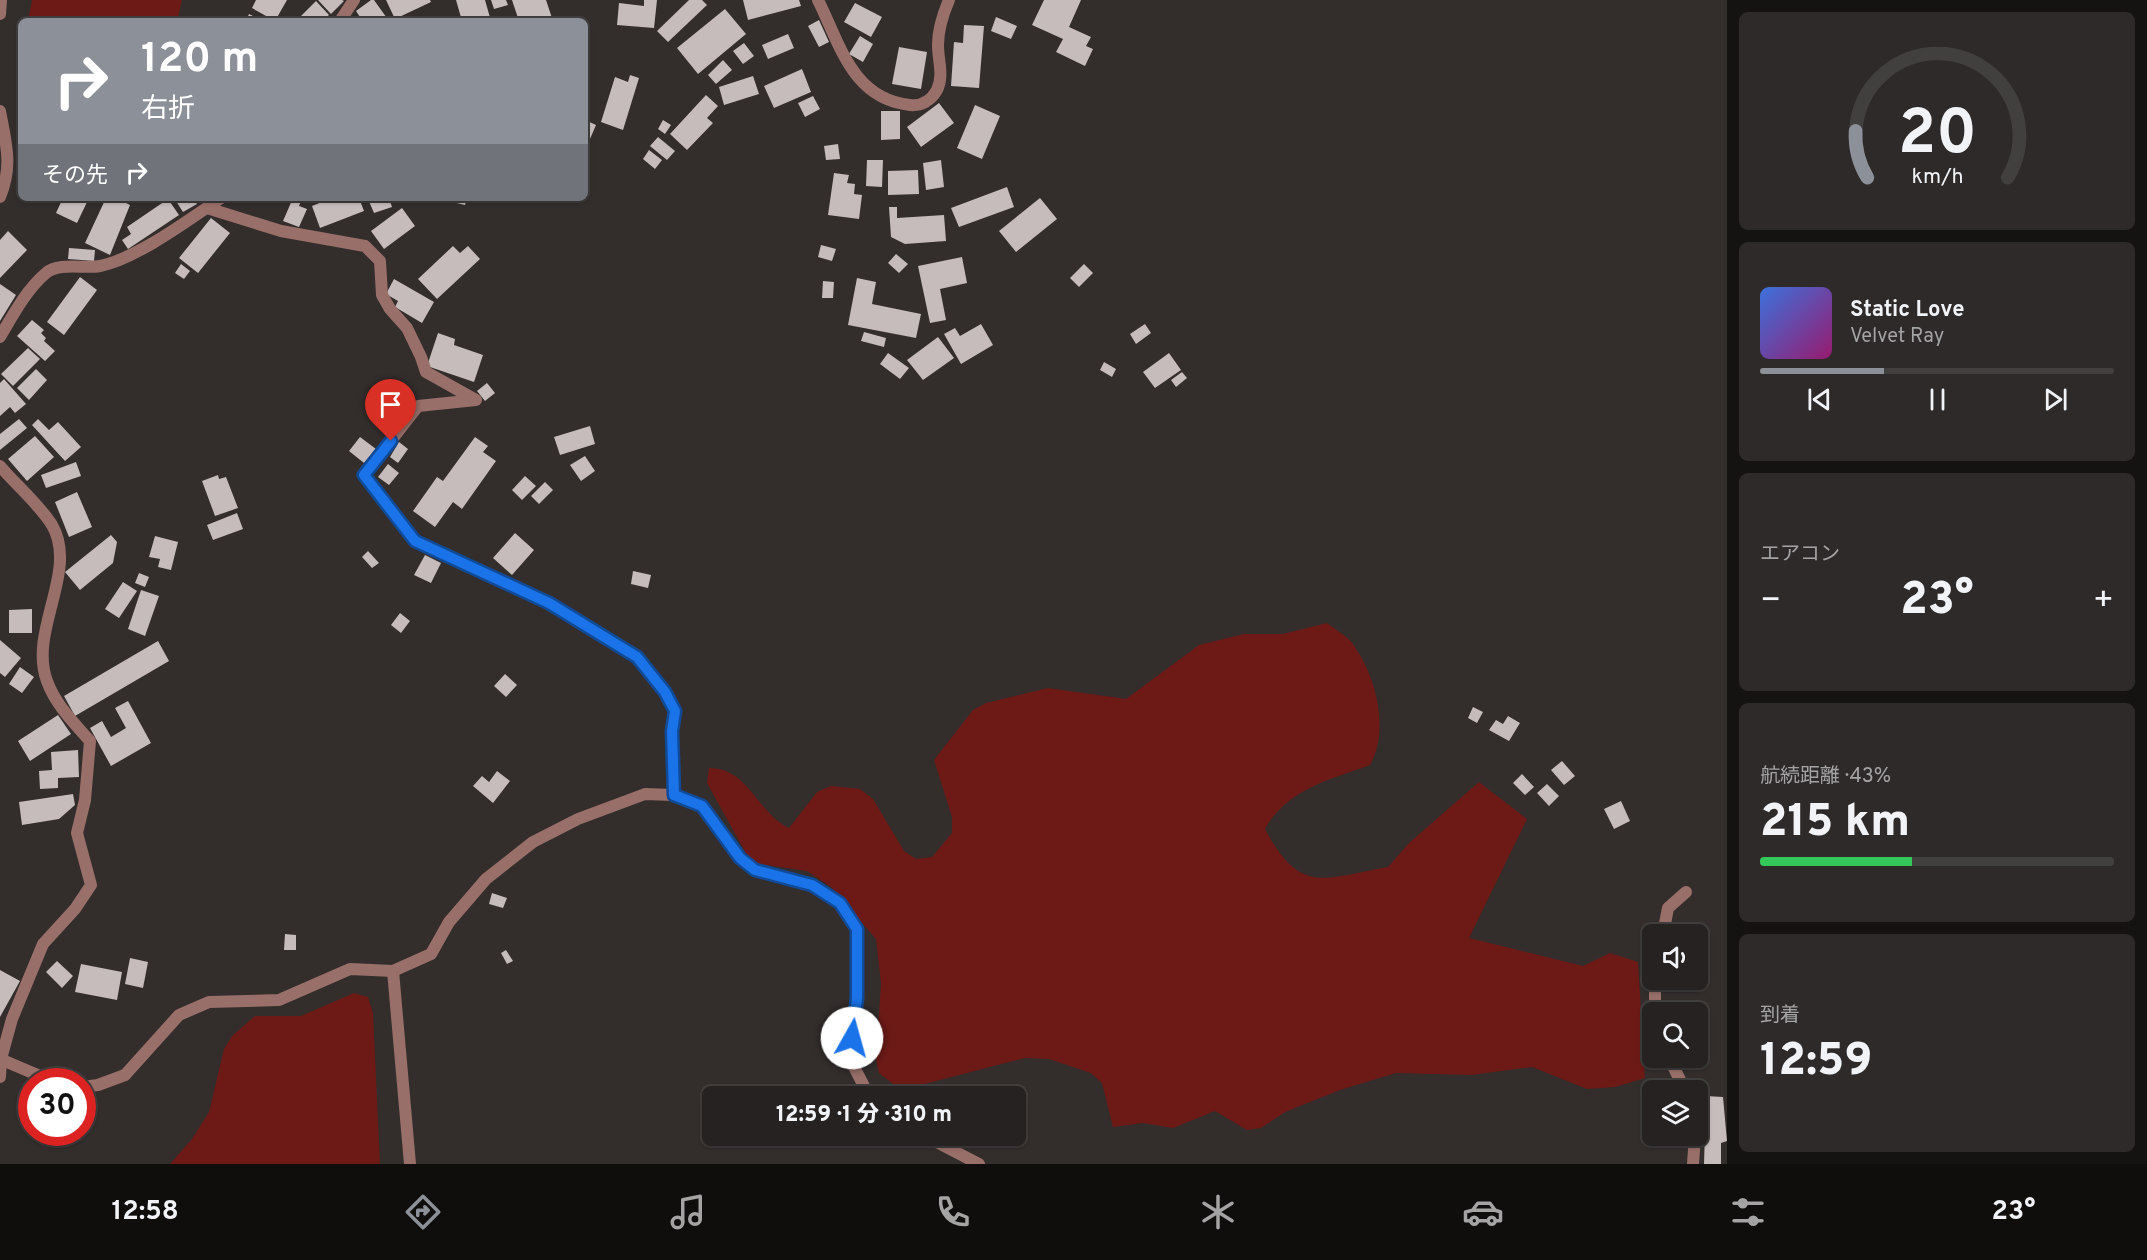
<!DOCTYPE html>
<html lang="ja">
<head>
<meta charset="utf-8">
<style>
  :root { --surface:#262221; --page:#2e2a2a; --text:#f1f3f6; --muted:#a4a4a5; --line:#423f3f; --accent:#8c9099 }
  body { margin:0; font-family:Overpass,"Noto Sans JP",sans-serif; background:var(--page); color:var(--text); height:100vh; display:flex; flex-direction:column; font-size:22px; white-space:nowrap }
  * { box-sizing:border-box; margin:0 }
  p { font-size:20px; color:var(--muted) }
  .icon { flex:none; width:33px; height:33px; fill:none; stroke:currentColor; stroke-width:2; stroke-linecap:round; stroke-linejoin:round }
  .map { position:relative; flex:1; overflow:hidden }
  .details { display:flex; flex-direction:column; gap:12px; padding:12px; background:#151312; width:420px }
  .details>* { flex:none }
  .banner { position:absolute; left:18px; top:18px; width:570px; height:183px; border-radius:9px; box-shadow:0 2px 4px #0004,0 0 0 2px var(--line); background:#8c9099; color:#fff; overflow:hidden }
  .fabs { position:absolute; left:1642px; top:924px; display:grid; gap:12px }
  .fabs a { display:grid; place-items:center; width:66px; height:66px; border-radius:9px; background:var(--surface); box-shadow:0 2px 4px #0004,0 0 0 2px var(--line); font-size:30px }
  .speed { position:absolute; left:18px; top:1068px; display:flex; gap:12px; font-size:30px; font-weight:700; text-align:center }
  .speed>* { display:grid; place-content:center; width:78px; height:78px; border-radius:50%; background:var(--surface); box-shadow:0 2px 4px #0004,0 0 0 2px var(--line); line-height:1 }
  .speed .limit { border:9px solid #d22; background:#fff; color:#111 }
  .pin { position:absolute; display:grid; place-items:center; width:51px; height:51px; color:#fff; margin:-62px -26px; border-radius:50% 50% 50% 0; rotate:-45deg; box-shadow:0 0 6px #0007 }
  .pin .icon { rotate:45deg }
  .me { position:absolute; width:66px; margin:-33px; rotate:7deg; stroke-linejoin:round; filter:drop-shadow(0 0 4px #0008) }
  .turn { display:flex; align-items:center; gap:21px; height:126px; padding:0 24px; font-size:27px }
  .turn .icon { width:78px; height:78px; stroke-width:2.5 }
  .turn b { display:block; font-size:42px; line-height:51px }
  .then { display:flex; align-items:center; height:57px; padding:0 24px; background:#0003; gap:12px; font-size:22px }
  .big { font-size:45px; font-weight:800; line-height:1.1 }
  .details .tile { flex:1; display:flex; flex-direction:column; justify-content:center; gap:9px; min-width:0; padding:0 21px; border-radius:9px; background:var(--page) }
  .details .dial { align-items:center; gap:0 }
  .dial svg { height:156px; overflow:visible; fill:none; stroke:var(--line); stroke-width:7; stroke-linecap:round; text-anchor:middle }
  .dial text { fill:var(--text); stroke:none }
  .song { display:flex; align-items:center; gap:18px }
  .cover { width:72px; height:72px; border-radius:9px; background:linear-gradient(135deg,hsl(220 70% 55%),hsl(320 70% 35%)) }
  .played { height:6px; border-radius:3px; background:linear-gradient(90deg,var(--accent) 35%,var(--line) 35%) }
  .keys { display:flex; justify-content:space-around; direction:ltr }
  .heat { display:flex; justify-content:space-between; align-items:center; font-size:33px; direction:ltr }
  .charge { height:9px; border-radius:4px; background:linear-gradient(90deg,#34c759 43%,var(--line) 0) }
  .trip { position:absolute; left:702px; top:1086px; width:324px; height:60px; border-radius:9px; background:var(--surface); box-shadow:0 2px 4px #0004,0 0 0 2px var(--line); font-weight:800; line-height:60px; text-align:center }
  .menu { display:flex; height:96px; justify-content:space-around; align-items:center; background:#0f0e0d; color:var(--muted) }
  .menu .icon { width:42px; height:42px }
  .menu .on { color:var(--accent) }
  .menu b { font-size:27px; color:var(--text) }
  main { display:flex; flex:1; min-height:0 }
  .map>svg:first-child { display:block }
  .green { fill:#6d1a17 }
  .building { fill:#c5bcbb }
  .lines { fill:none; stroke-linecap:round; stroke-linejoin:round }
  .street { stroke:#996f69; stroke-width:12 }
  .route-casing { stroke:#114b97; stroke-width:15 }
  .route { stroke:#1a73e8; stroke-width:10 }
</style>
</head>
<body>
<main>
<div class="map">
<svg width="1727" height="1164" viewBox="0 0 1727 1164">
  <rect width="100%" height="100%" fill="#332d2c"/>
  <g class="green">
    <polygon points="32,0 182,0 177,21 28,21"/>
    <path d="M 1327,623 C 1334,629 1346,635 1352,643 C 1376,675 1390,730 1370,765 C 1331,779 1286,790 1265,829 C 1301,896 1324,878 1388,867 L 1409,843 L 1479,782 L 1527,819 L 1469,938 L 1583,966 L 1610,953 L 1638,962 L 1645,1078 L 1615,1087 L 1587,1089 L 1532,1067 L 1471,1075 L 1396,1073 L 1340,1090 L 1285,1112 L 1261,1128 L 1247,1130 L 1215,1111 L 1173,1128 L 1143,1123 L 1113,1127 L 1102,1083 L 1091,1073 L 1049,1059 L 1025,1058 L 901,1090 L 879,1073 L 876,1060 L 881,983 L 876,939 L 831,887 L 807,871 L 760,864 L 748,857 L 707,783 L 709,768 C 749,768 757,813 789,828 L 817,792 L 831,786 L 860,789 L 873,799 L 904,851 L 916,859 L 932,857 L 952,833 L 952,817 L 934,760 L 973,710 L 986,703 L 1048,688 L 1126,699 L 1199,645 L 1244,634 L 1283,634 Z"/>
    <polygon points="354,993 368,997 373,1013 380,1164 170,1164 192,1139 209,1112 224,1049 232,1036 255,1016 301,1016"/>
  </g>
  <g class="building">
    <polygon points="256,0 287,0 275,21 252,8"/>
    <polygon points="318,0 342,0 344,1 331,14"/>
    <polygon points="371,0 374,0 389,21 360,21 362,20 356,11"/>
    <polygon points="386,0 430,0 431,2 395,19"/>
    <polygon points="456,0 485,0 491,21 462,21"/>
    <polygon points="491,0 506,0 508,5 494,9"/>
    <polygon points="512,0 546,0 553,21 519,21"/>
    <polygon points="644,0 657,0 654,28 617,25 619,3 644,6"/>
    <polygon points="689,0 702,0 707,5 668,42 657,31"/>
    <polygon points="743,0 799,0 801,6 748,20"/>
    <polygon points="1044,0 1081,0 1069,27 1091,37 1086,46 1093,49 1085,66 1056,52 1063,39 1032,25"/>
    <polygon points="316,1 329,15 322,21 296,21"/>
    <polygon points="855,3 882,17 871,37 844,22"/>
    <polygon points="725,9 746,34 698,74 677,48"/>
    <polygon points="249,14 263,21 246,21"/>
    <polygon points="996,17 1017,26 1011,39 991,31"/>
    <polygon points="819,20 829,42 819,47 808,26"/>
    <polygon points="964,25 984,26 979,88 951,86 954,42 963,43"/>
    <polygon points="788,34 794,48 768,59 762,45"/>
    <polygon points="860,36 873,44 863,62 849,54"/>
    <polygon points="744,43 754,56 743,64 733,51"/>
    <polygon points="899,47 927,52 921,89 892,84"/>
    <polygon points="723,60 732,70 716,84 708,75"/>
    <polygon points="802,69 811,92 774,108 764,86"/>
    <polygon points="630,75 639,78 623,130 601,122 615,77 628,82"/>
    <polygon points="753,76 759,94 724,105 719,87"/>
    <polygon points="706,95 718,106 707,118 713,123 687,150 670,134"/>
    <polygon points="813,96 820,109 805,117 798,103"/>
    <polygon points="939,103 954,123 921,147 907,127"/>
    <polygon points="975,105 1000,116 982,159 957,148"/>
    <polygon points="881,111 900,111 900,139 881,140"/>
    <polygon points="585,120 596,125 590,139 585,137"/>
    <polygon points="663,120 671,125 665,134 658,129"/>
    <polygon points="658,137 675,151 667,160 650,146"/>
    <polygon points="838,144 840,159 826,160 824,146"/>
    <polygon points="649,150 662,160 655,169 643,159"/>
    <polygon points="867,160 883,160 882,187 866,186"/>
    <polygon points="941,160 944,187 926,190 923,163"/>
    <polygon points="918,170 919,194 888,195 888,171"/>
    <polygon points="834,173 849,175 847,183 855,184 854,194 862,195 859,219 828,215"/>
    <polygon points="1007,187 1014,207 959,227 951,208"/>
    <polygon points="63,198 89,198 77,223 56,213"/>
    <polygon points="106,198 116,198 130,205 110,255 85,243"/>
    <polygon points="174,198 193,198 197,204 183,212"/>
    <polygon points="293,198 302,198 299,206 307,209 299,227 283,221"/>
    <polygon points="332,198 359,198 364,211 320,228 312,206"/>
    <polygon points="372,198 389,198 392,207 374,213 368,199"/>
    <polygon points="444,198 467,198 465,205 444,200"/>
    <polygon points="1040,198 1057,219 1016,252 999,231"/>
    <polygon points="168,199 179,215 128,249 122,240 131,234 127,227"/>
    <polygon points="889,207 897,207 897,218 944,215 946,241 905,244 891,237"/>
    <polygon points="402,208 415,226 384,249 371,231"/>
    <polygon points="211,218 230,233 198,273 179,258"/>
    <polygon points="8,231 27,250 0,278 0,240"/>
    <polygon points="821,245 836,249 832,261 818,257"/>
    <polygon points="453,246 460,253 468,246 480,259 437,299 418,279"/>
    <polygon points="69,248 95,250 94,261 68,259"/>
    <polygon points="896,254 908,264 899,273 888,263"/>
    <polygon points="962,257 967,283 940,289 946,320 930,323 918,266"/>
    <polygon points="181,264 190,271 184,279 175,273"/>
    <polygon points="1084,264 1093,273 1079,287 1070,278"/>
    <polygon points="80,277 97,290 64,335 47,322"/>
    <polygon points="857,278 876,282 872,304 921,314 916,338 848,325"/>
    <polygon points="394,279 434,302 422,323 395,307 398,301 386,294"/>
    <polygon points="823,281 834,282 833,298 822,298"/>
    <polygon points="0,284 16,295 0,321"/>
    <polygon points="32,320 44,330 41,333 46,338 44,341 55,351 45,361 17,336"/>
    <polygon points="981,324 993,345 961,364 944,334 955,328 960,336"/>
    <polygon points="1145,324 1151,333 1136,344 1130,334"/>
    <polygon points="864,332 886,338 884,347 861,341"/>
    <polygon points="438,333 455,339 454,345 483,355 474,382 427,366"/>
    <polygon points="938,337 954,358 923,380 907,360"/>
    <polygon points="28,348 40,359 13,386 1,374"/>
    <polygon points="888,353 909,368 900,379 880,364"/>
    <polygon points="1169,353 1181,370 1155,388 1143,372"/>
    <polygon points="1104,362 1116,369 1112,377 1100,370"/>
    <polygon points="36,369 47,380 29,400 17,388"/>
    <polygon points="1182,372 1187,378 1176,387 1171,380"/>
    <polygon points="4,379 26,404 15,413 10,407 0,416 0,383"/>
    <polygon points="487,383 495,393 485,401 477,391"/>
    <polygon points="19,419 27,428 0,450 0,434"/>
    <polygon points="38,419 49,430 58,422 81,447 65,461 32,425"/>
    <polygon points="590,426 595,444 560,455 554,437"/>
    <polygon points="35,436 54,457 27,481 8,459"/>
    <polygon points="360,437 376,449 364,463 349,451"/>
    <polygon points="475,437 488,446 483,452 496,461 462,509 453,502 435,527 413,511 437,477 443,481"/>
    <polygon points="399,442 408,449 398,463 390,457"/>
    <polygon points="585,456 595,471 581,481 570,465"/>
    <polygon points="76,462 81,476 46,488 41,475"/>
    <polygon points="388,464 399,473 389,485 378,477"/>
    <polygon points="218,475 219,479 226,477 238,508 215,516 202,481"/>
    <polygon points="525,476 536,486 522,500 512,490"/>
    <polygon points="545,482 553,490 539,504 531,496"/>
    <polygon points="77,492 92,527 69,537 55,502"/>
    <polygon points="237,513 243,529 213,540 207,525"/>
    <polygon points="515,533 534,550 512,575 493,558"/>
    <polygon points="111,535 117,542 113,563 80,590 65,572"/>
    <polygon points="155,536 178,542 171,570 158,567 160,559 149,557"/>
    <polygon points="368,551 379,563 372,568 362,557"/>
    <polygon points="425,555 441,563 431,583 414,575"/>
    <polygon points="633,571 651,575 648,588 631,584"/>
    <polygon points="139,573 149,577 145,587 135,583"/>
    <polygon points="123,582 137,591 119,618 105,609"/>
    <polygon points="141,590 159,596 145,636 128,629"/>
    <polygon points="32,609 32,633 9,633 9,610"/>
    <polygon points="400,613 410,621 401,633 391,625"/>
    <polygon points="0,640 21,658 5,677 0,673"/>
    <polygon points="158,641 169,661 75,716 64,696"/>
    <polygon points="20,667 34,677 22,693 9,684"/>
    <polygon points="505,674 517,685 506,697 494,686"/>
    <polygon points="128,701 151,743 111,766 90,728 102,721 111,737 126,728 115,708"/>
    <polygon points="1473,707 1483,712 1477,723 1468,718"/>
    <polygon points="58,715 71,734 30,761 18,741"/>
    <polygon points="1508,716 1520,723 1509,741 1489,730 1496,720 1503,724"/>
    <polygon points="78,750 79,777 58,778 58,788 40,789 39,771 52,770 51,752"/>
    <polygon points="1562,761 1575,776 1564,785 1551,770"/>
    <polygon points="497,771 510,781 493,803 473,786 482,776 489,782"/>
    <polygon points="1522,774 1534,787 1525,795 1513,783"/>
    <polygon points="1547,784 1559,796 1549,806 1537,793"/>
    <polygon points="73,794 75,805 59,819 22,825 19,802"/>
    <polygon points="1621,801 1630,821 1614,829 1604,809"/>
    <polygon points="492,893 507,898 503,908 489,904"/>
    <polygon points="285,934 296,935 296,950 284,950"/>
    <polygon points="506,950 513,961 507,964 501,953"/>
    <polygon points="130,958 148,962 143,988 125,984"/>
    <polygon points="57,961 73,976 62,988 46,972"/>
    <polygon points="81,964 122,972 117,1000 75,992"/>
    <polygon points="0,970 20,981 0,1017"/>
    <polygon points="1706,1096 1723,1097 1727,1141 1721,1143 1721,1164 1704,1164"/>
  </g>
  <g class="lines">
    <g class="street">
      <path d="M 818,0 C 840,44 852,99 910,105 C 921,106 931,101 937,90 C 944,75 938,61 938,45 C 938,30 943,14 949,0"/>
      <polyline points="0,14 1,0"/>
      <polyline points="340,21 354,0"/>
      <path d="M 0,111 C 6,143 13,166 0,197"/>
      <polyline points="207,208 281,231 365,246 380,261 382,295 390,309 407,328 421,357 426,372 476,400 418,406 364,475 415,541 549,603 637,657 665,692 675,711 672,731 674,795"/>
      <path d="M 0,337 C 13,315 26,290 46,273 C 59,262 84,269 100,266 C 136,259 190,219 221,198"/>
      <path d="M 0,466 C 16,485 39,504 52,525 C 79,571 28,631 47,681 C 55,704 74,723 90,741 L 85,800 L 77,833 L 91,885 L 75,909 L 43,944 L 12,1019 L 1,1059 L 0,1077"/>
      <polyline points="1663,934 1668,908 1686,892"/>
      <polyline points="393,971 410,1164"/>
      <polyline points="1655,1012 1655,980"/>
      <polyline points="1669,1058 1685,1090"/>
      <polyline points="0,1059 54,1082"/>
      <polyline points="82,1087 98,1085 125,1075 179,1015 209,1002 279,1000 350,969 393,971 431,954 449,922 486,879 533,842 578,819 645,794 674,795 702,806 740,858 755,870 811,885 840,903 857,929 857,998 850,1059 869,1096"/>
      <polyline points="925,1136 979,1164"/>
      <polyline points="1693,1164 1695,1136"/>
    </g>
  </g>
  <g class="lines">
    <g class="route-casing">
      <polyline id="route" points="391,441 364,475 415,541 549,603 637,657 665,692 675,711 672,731 674,795 702,806 740,858 755,870 812,885 840,903 857,929 857,998 852,1038"/>
    </g>
    <use href="#route" class="route"/>
  </g>
</svg>
<div class="fabs">
<a><svg class="icon" aria-label="sound" viewBox="0 0 24 24"><path d="M4 9h4l5-4v14l-5-4H4zM17 9q2 3 0 6"/></svg></a>
<a><svg class="icon" aria-label="search" viewBox="0 0 24 24"><circle cx="10" cy="10" r="6"/><path d="M15 15l6 6"/></svg></a>
<a><svg class="icon" aria-label="layers" viewBox="0 0 24 24"><path d="M12 4l9 5-9 5-9-5zM3 14l9 5 9-5"/></svg></a>
</div>
<div class="speed"><div class="limit">30</div></div>
<div class="pin" style="left:391px;top:441px;background:#d93025"><svg class="icon" aria-label="arrive" viewBox="0 0 24 24"><path d="M6 21V4h12l-3 4 3 4H6"/></svg></div>
<svg class="me" style="left:852px;top:1038px" viewBox="-20 -20 40 40"><circle r="19" fill="#fff"/><path d="M0-13L10 11 0 6-10 11z" fill="#1a73e8"/></svg>
<div class="trip">12:59 · 1 分 · 310 m</div>
<div class="banner">
<div class="turn"><svg class="icon" aria-label="right" viewBox="0 0 24 24"><path d="M7 20v-9h11M14 6l5 5-5 5"/></svg><div><b>120 m</b>右折</div></div>
<div class="then">その先<svg class="icon" aria-label="right" viewBox="0 0 24 24"><path d="M7 20v-9h11M14 6l5 5-5 5"/></svg></div>
</div>
</div>
<section class="details">
<div class="tile dial"><svg viewBox="0 0 100 80">
<path d="M14 69A42 42 0 1 1 86 69"/>
<path d="M14 69A42 42 0 0 1 8 45" stroke="#8c9099"/>
<text x="50" y="56" font-size="32" font-weight="700">20</text>
<text x="50" y="72" font-size="11">km/h</text>
</svg></div>
<div class="tile">
<div class="song"><i class="cover"></i><div><b>Static Love</b><p>Velvet Ray</p></div></div>
<div class="played"></div>
<div class="keys"><svg class="icon" aria-label="previous" viewBox="0 0 24 24"><path d="M18 5L8 12l10 7zM5 5v14"/></svg><svg class="icon" aria-label="pause" viewBox="0 0 24 24"><path d="M8 5v14M16 5v14"/></svg><svg class="icon" aria-label="next" viewBox="0 0 24 24"><path d="M6 5l10 7-10 7zM19 5v14"/></svg></div>
</div>
<div class="tile"><p>エアコン</p>
<div class="heat"><a>−</a><b class="big">23°</b><a>+</a></div>
</div>
<div class="tile"><p>航続距離 · 43%</p><b class="big">215 km</b><div class="charge"></div></div>
<div class="tile"><p>到着</p><b class="big">12:59</b></div>
</section>
</main>
<nav class="menu">
<b>12:58</b>
<svg class="icon on" aria-label="directions" viewBox="0 0 24 24"><path d="M12 3l9 9-9 9-9-9zM9 14v-3h6M13 9l2 2-2 2"/></svg>
<svg class="icon" aria-label="music" viewBox="0 0 24 24"><path d="M9 18V5l10-2v13"/><circle cx="6" cy="18" r="3"/><circle cx="16" cy="16" r="3"/></svg>
<svg class="icon" aria-label="phone" viewBox="0 0 24 24"><path d="M5 4h4l2 5-3 2q2 4 5 5l2-3 5 2v4C11 20 4 13 5 4z"/></svg>
<svg class="icon" aria-label="climate" viewBox="0 0 24 24"><path d="M12 3v18M4 7l16 10M4 17L20 7"/></svg>
<svg class="icon" aria-label="car" viewBox="0 0 24 24"><path d="M5 17H2v-5l4-1 3-4h7l3 4 3 1v5h-3M9 17h6M6 11h13"/><circle cx="7" cy="17" r="2"/><circle cx="17" cy="17" r="2"/></svg>
<svg class="icon" aria-label="filters" viewBox="0 0 24 24"><path d="M4 7h16M4 17h16"/><circle cx="9" cy="7" r="2"/><circle cx="15" cy="17" r="2"/></svg>
<b>23°</b>
</nav>
</body>
</html>
